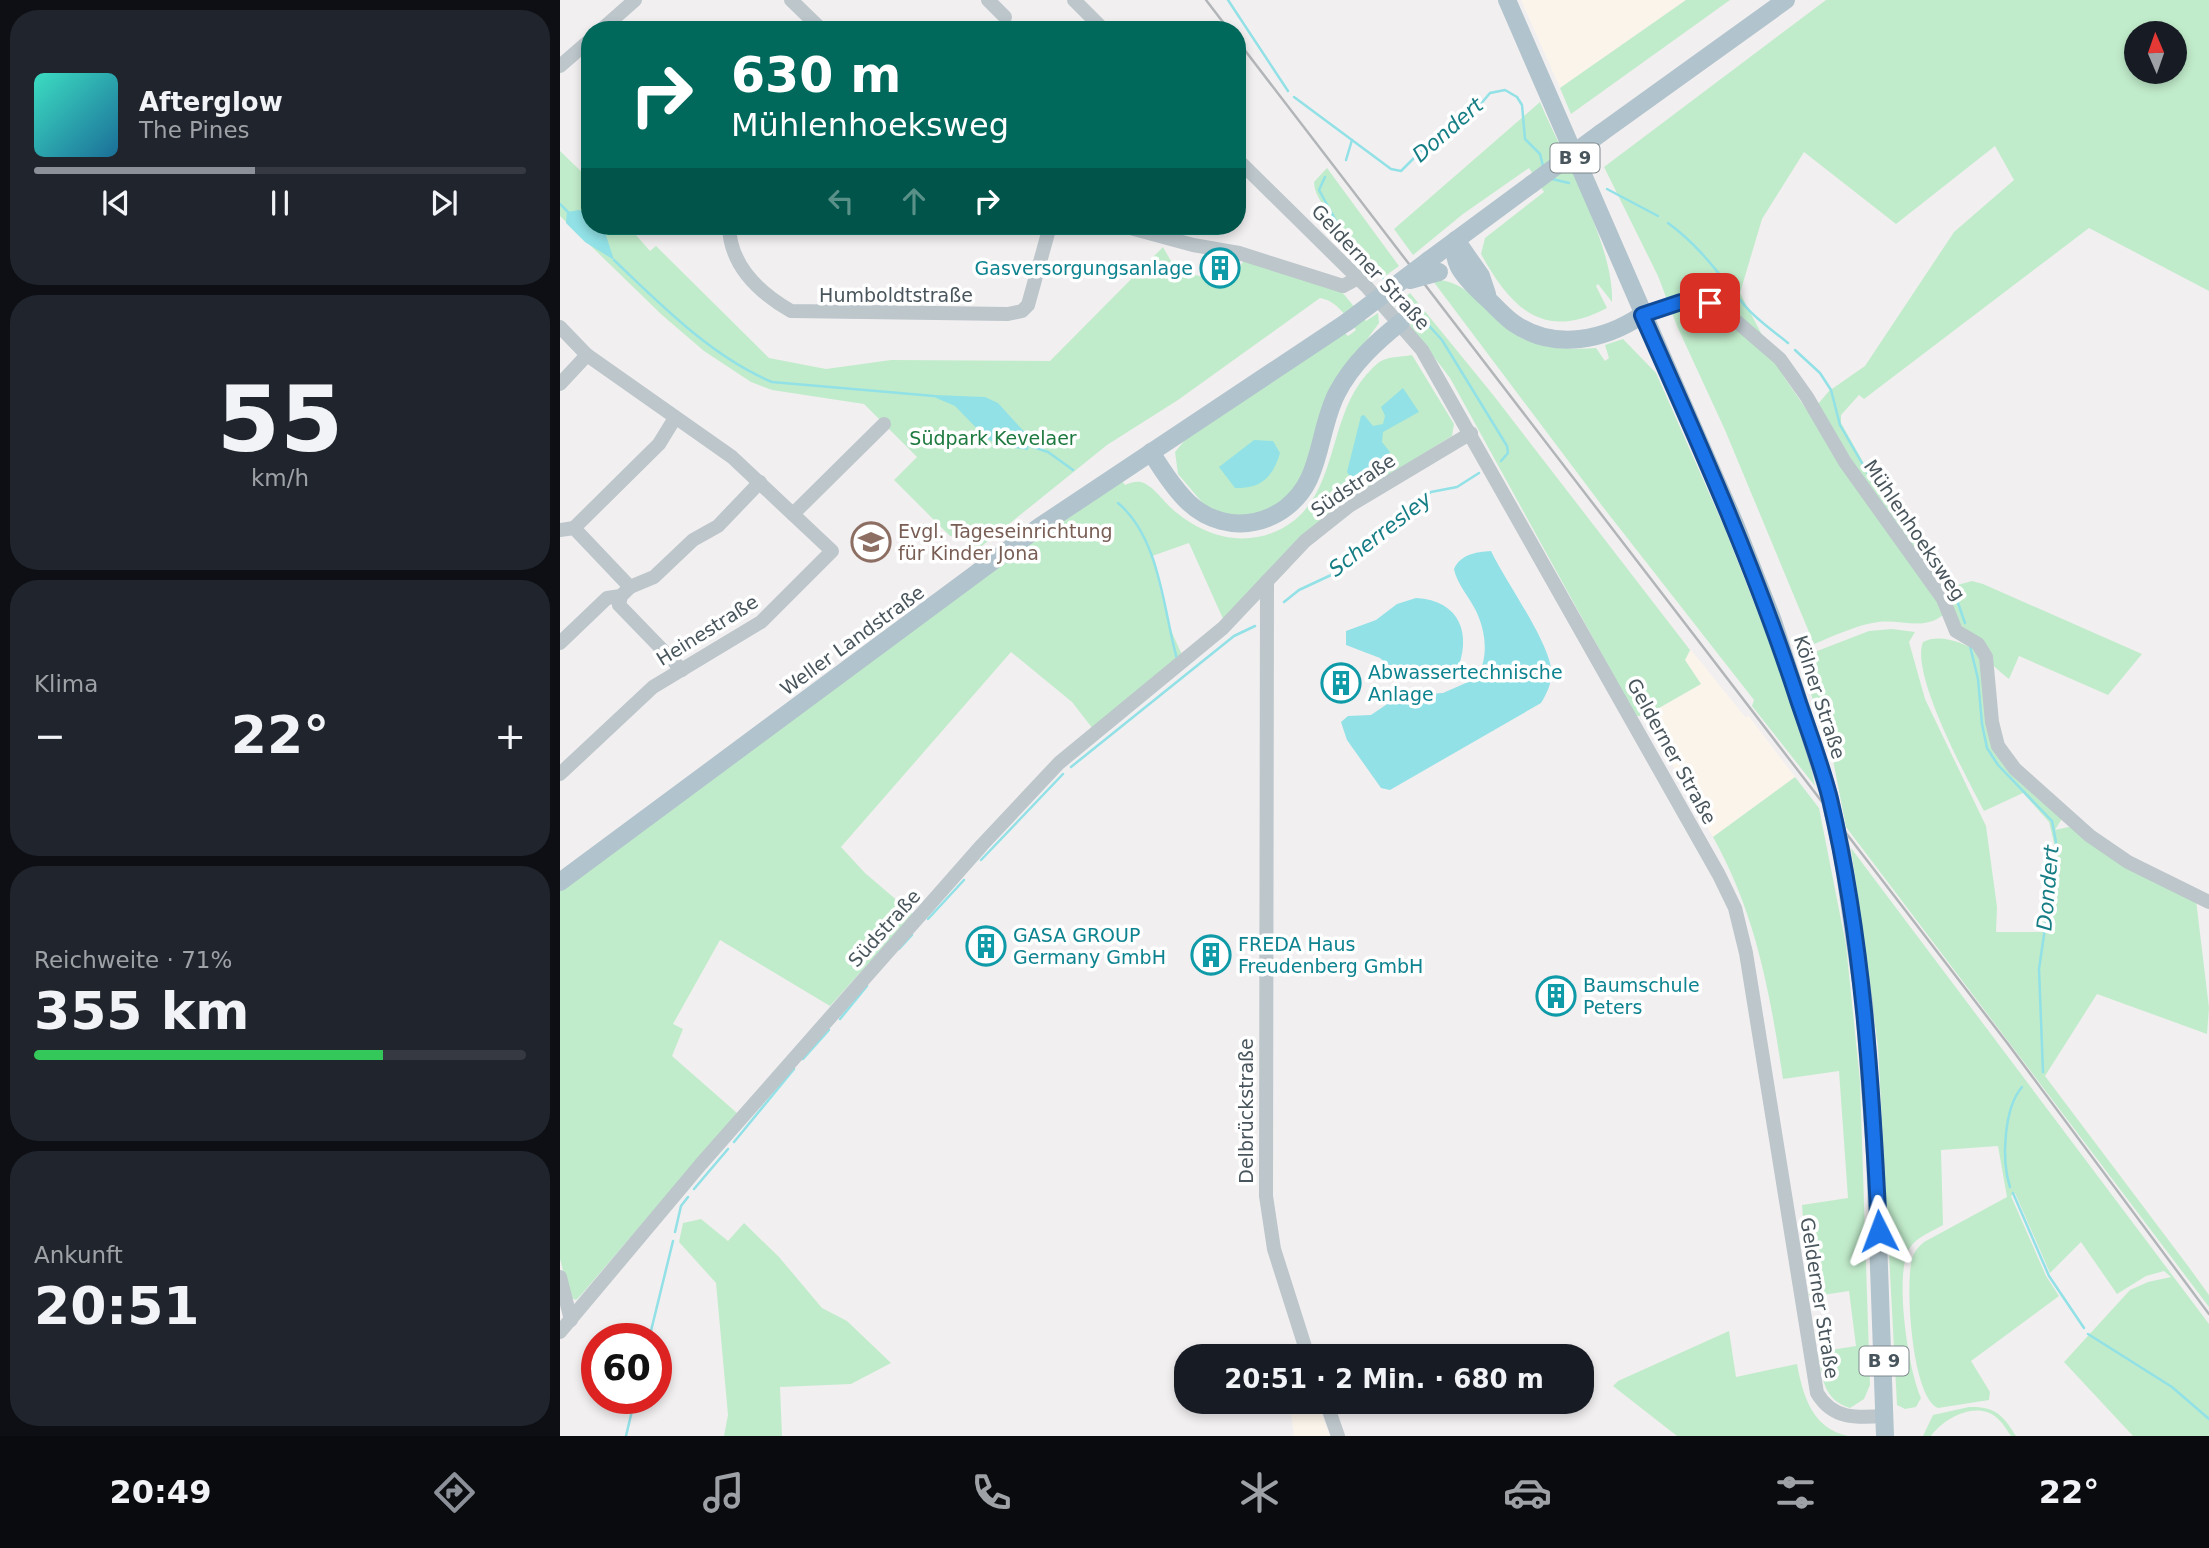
<!DOCTYPE html>
<html lang="de">
<head>
<meta charset="utf-8">
<style>
  :root { --surface:#171b24; --page:#20242c; --text:#f1f3f6; --muted:#9ea1a6; --line:#363941; --accent:#8c9099 }
  body { margin:0; font-family:"DejaVu Sans",sans-serif; background:var(--page); color:var(--text); height:100vh; display:flex; flex-direction:column; font-size:26px; white-space:nowrap }
  * { box-sizing:border-box; margin:0 }
  p { font-size:23px; color:var(--muted) }
  .icon { flex:none; width:38px; height:38px; fill:none; stroke:currentColor; stroke-width:2; stroke-linecap:round; stroke-linejoin:round }
  .map { position:relative; flex:1; overflow:hidden }
  .details { display:flex; flex-direction:column; gap:10px; padding:10px; background:#0d0f14; width:560px }
  .details>* { flex:none }
  .guide { position:absolute; left:21px; top:21px; width:665px; height:214px; border-radius:28px; box-shadow:0 4px 10px #0003; background:#00695c; color:#fff; overflow:hidden }
  .needle { width:46px; rotate:358deg }
  .fabs { position:absolute; left:1564px; top:21px; display:grid; gap:14px }
  .fabs a { display:grid; place-items:center; width:63px; height:63px; border-radius:50%; background:var(--surface); box-shadow:0 4px 10px #0003; font-size:35px }
  .speed { position:absolute; left:21px; top:1323px; display:flex; gap:14px; font-size:35px; font-weight:700; text-align:center }
  .speed>* { display:grid; place-content:center; width:91px; height:91px; border-radius:50%; background:var(--surface); box-shadow:0 4px 10px #0003; line-height:1 }
  .speed .limit { border:10px solid #d22; background:#fff; color:#111 }
  .pin { position:absolute; display:grid; place-items:center; width:60px; height:60px; color:#fff; margin:-30px; border-radius:14px; box-shadow:0 4px 10px #0006 }
  .me { position:absolute; width:77px; margin:-38px; rotate:357deg; stroke-linejoin:round; filter:drop-shadow(0 0 5px #0008) }
  .turn { display:flex; align-items:center; gap:24px; height:147px; padding:0 35px; font-size:32px }
  .turn .icon { width:91px; height:91px; stroke-width:2.5 }
  .turn b { display:block; font-size:49px; line-height:60px }
  .lanes { display:flex; align-items:center; height:66px; padding:0 35px; background:#0003; justify-content:center; gap:35px; direction:ltr }
  .lanes .off { opacity:.35 }
  .big { font-size:52px; font-weight:700; line-height:1.1 }
  .details .widget { flex:1; display:flex; flex-direction:column; justify-content:center; gap:10px; min-width:0; padding:0 24px; border-radius:28px; background:var(--page) }
  .details .dial { align-items:center; gap:0 }
  .dial b { font-size:91px; line-height:1 }
  .song { display:flex; align-items:center; gap:21px }
  .cover { width:84px; height:84px; border-radius:10px; background:linear-gradient(135deg,hsl(170 70% 55%),hsl(200 70% 35%)) }
  .played { height:7px; border-radius:4px; background:linear-gradient(90deg,var(--accent) 45%,var(--line) 45%) }
  .keys { display:flex; justify-content:space-around; direction:ltr }
  .heat { display:flex; justify-content:space-between; align-items:center; font-size:38px; direction:ltr }
  .charge { height:10px; border-radius:5px; background:linear-gradient(90deg,#34c759 71%,var(--line) 0) }
  .trip { position:absolute; left:614px; top:1344px; width:420px; height:70px; border-radius:28px; background:var(--surface); box-shadow:0 4px 10px #0003; font-weight:700; line-height:70px; text-align:center }
  .tab-bar { display:flex; height:112px; justify-content:space-around; align-items:center; background:#090b0e; color:var(--muted) }
  .tab-bar .icon { width:49px; height:49px }
  .tab-bar .selected { color:var(--accent) }
  .tab-bar b { font-size:32px; color:var(--text) }
  main { display:flex; flex:1; min-height:0 }
  .map>svg:first-child { display:block }
  .commercial { fill:#fbf4ea }
  .green { fill:#c1eccb; fill-rule:evenodd }
  .water { fill:#91e1e6 }
  .lines { fill:none; stroke-linecap:round; stroke-linejoin:round }
  .stream { stroke:#91e1e6; stroke-width:2.5 }
  .minor { stroke:#bcc6cb; stroke-width:14 }
  .major { stroke:#b1c3cc; stroke-width:18 }
  .rail { stroke:#b2b6b9; stroke-width:2.5 }
  .major-bridge { stroke:#b1c3cc; stroke-width:18 }
  .route-casing { stroke:#114b97; stroke-width:18 }
  .route { stroke:#1a73e8; stroke-width:12 }
  .labels { text-anchor:middle; stroke-width:7; stroke-linejoin:round; paint-order:stroke }
  .shield { fill:#fff; stroke:#7f888d; stroke-width:2 }
  .shield-label { font-size:18px; font-weight:bold; fill:#48555c }
  .street-label { font-size:19px; fill:#48555c; stroke:#fff }
  .culture-label { font-size:19px; fill:#0d838f; stroke:#fff; text-anchor:start }
  .park-label { font-size:19px; fill:#1d793e; stroke:#fff }
  .education-label { font-size:19px; fill:#785e54; stroke:#fff; text-anchor:start }
  .water-label { font-size:21px; font-style:italic; fill:#157d84; stroke:#fff }
</style>
</head>
<body>
<main>
<section class="details">
<div class="widget">
<div class="song"><i class="cover"></i><div><b>Afterglow</b><p>The Pines</p></div></div>
<div class="played"></div>
<div class="keys"><svg class="icon" aria-label="previous" viewBox="0 0 24 24"><path d="M18 5L8 12l10 7zM5 5v14"/></svg><svg class="icon" aria-label="pause" viewBox="0 0 24 24"><path d="M8 5v14M16 5v14"/></svg><svg class="icon" aria-label="next" viewBox="0 0 24 24"><path d="M6 5l10 7-10 7zM19 5v14"/></svg></div>
</div>
<div class="widget dial"><b>55</b><p>km/h</p></div>
<div class="widget"><p>Klima</p>
<div class="heat"><a>−</a><b class="big">22°</b><a>+</a></div>
</div>
<div class="widget"><p>Reichweite · 71%</p><b class="big">355 km</b><div class="charge"></div></div>
<div class="widget"><p>Ankunft</p><b class="big">20:51</b></div>
</section>
<div class="map">
<svg width="1649" height="1436" viewBox="0 0 1649 1436">
  <rect width="100%" height="100%" fill="#f2eff0"/>
  <g class="commercial">
    <polygon points="961,0 1126,0 1000,88"/>
    <polygon points="1131,650 1186,718 1188,715 1235,777 1153,837 1085,716 1141,684 1125,660"/>
    <polygon points="757,1402 770,1436 734,1436 730,1406"/>
  </g>
  <g class="green">
    <polygon points="1126,0 1170,0 1011,114 1000,88"/>
    <path d="M 1266,0 L 1649,0 L 1649,291 L 1529,228 L 1304,399 L 1299,395 L 1281,415 L 1281,423 L 1311,476 L 1390,578 L 1379,583 L 1304,480 L 1258,404 L 1269,391 L 1305,366 L 1394,232 L 1454,180 L 1435,146 L 1336,224 L 1244,152 L 1202,219 L 1180,293 L 1224,377 L 1375,595 L 1383,615 C 1363,631 1341,619 1318,622 C 1296,625 1274,636 1254,644 L 1165,430 L 1117,326 L 1098,276 L 1044,167 ZM 1577,33 L 1615,33 L 1615,72 L 1577,72 Z"/>
    <path d="M 980,102 C 1003,156 1054,245 1052,302 L 1038,284 L 1036,286 L 1047,308 C 983,342 951,308 921,254 L 925,238 L 984,192 L 969,168 L 903,214 L 853,255 L 834,229 Z"/>
    <path d="M 0,151 L 30,180 L 30,226 L 68,226 L 90,251 L 96,246 L 209,358 L 266,369 L 331,360 L 490,361 L 603,247 L 616,270 L 670,284 L 684,260 L 782,292 L 806,321 L 818,313 L 819,323 L 795,356 L 749,467 L 720,507 L 678,519 L 646,507 L 618,474 L 615,452 L 625,440 L 785,333 L 788,336 L 796,330 C 786,316 777,301 760,298 L 618,400 L 547,445 L 418,549 L 402,538 L 390,536 L 334,480 L 357,457 L 304,404 L 212,390 L 191,382 L 144,351 L 102,315 L 0,216 Z"/>
    <path d="M 767,168 L 839,266 L 821,279 L 769,227 C 771,206 755,202 754,182 Z"/>
    <path d="M 881,280 C 911,285 923,310 946,328 C 973,349 1003,350 1036,348 L 1045,361 L 1049,358 L 1045,345 L 1063,339 L 1096,373 L 1165,529 L 1222,674 L 1248,755 L 1255,786 L 1192,706 L 1194,700 L 1043,507 L 873,281 Z"/>
    <polygon points="850,293 934,396 1130,650 1125,660 1141,684 1085,716 1076,716 890,378 835,306"/>
    <path d="M 852,355 L 894,424 L 892,436 L 821,480 L 664,621 L 629,543 L 592,556 L 609,626 L 623,657 L 533,729 L 512,702 L 451,652 L 281,847 L 305,873 L 353,914 L 270,1006 L 160,940 L 113,1024 L 123,1029 L 112,1056 L 177,1113 L 21,1295 L 16,1300 L 10,1297 L 0,1259 L 0,890 L 435,567 L 562,481 L 565,485 C 570,483 575,481 581,482 C 592,485 601,498 609,506 C 640,535 681,549 721,529 C 779,499 766,421 806,375 C 812,369 818,361 826,359 C 834,356 844,357 852,355 Z"/>
    <path d="M 1412,581 L 1423,584 L 1582,654 L 1548,695 L 1459,656 L 1449,679 C 1417,654 1399,626 1383,589 Z"/>
    <path d="M 1332,629 L 1355,632 L 1349,642 L 1365,699 L 1426,826 L 1437,907 L 1436,932 L 1481,932 L 1494,843 L 1489,822 L 1463,793 L 1424,811 C 1407,778 1350,674 1363,642 C 1380,633 1403,643 1420,652 L 1435,744 L 1503,817 L 1495,830 L 1513,826 L 1636,900 L 1649,1008 L 1647,1034 L 1537,994 L 1485,1076 L 1628,1266 L 1649,1295 L 1649,1307 L 1286,827 L 1273,760 L 1239,658 L 1309,631 Z"/>
    <path d="M 1235,777 L 1259,808 L 1286,945 L 1300,1081 L 1310,1385 L 1304,1399 L 1290,1408 C 1263,1400 1262,1377 1258,1352 L 1296,1346 L 1289,1291 L 1249,1297 L 1242,1205 L 1288,1198 L 1279,1071 L 1223,1079 C 1210,993 1196,914 1153,837 Z"/>
    <path d="M 1291,848 L 1649,1324 L 1649,1436 L 1573,1436 L 1504,1362 L 1570,1290 L 1588,1282 L 1611,1277 L 1604,1271 L 1586,1276 L 1557,1294 L 1521,1242 L 1490,1273 L 1455,1193 L 1451,1196 L 1486,1276 L 1499,1296 L 1411,1361 L 1430,1392 L 1429,1400 L 1378,1408 C 1352,1396 1346,1291 1351,1264 C 1352,1254 1357,1248 1364,1242 L 1447,1197 L 1438,1146 L 1381,1150 L 1383,1225 C 1371,1232 1354,1238 1348,1251 C 1335,1279 1348,1369 1361,1398 L 1356,1407 L 1345,1409 L 1337,1405 L 1318,1047 Z"/>
    <polygon points="141,1219 168,1241 184,1223 219,1257 262,1308 287,1321 331,1363 291,1384 220,1387 222,1436 164,1436 168,1415 156,1283 119,1242 123,1223"/>
    <path d="M 1169,1331 L 1176,1377 L 1237,1364 C 1243,1396 1252,1428 1288,1436 L 1117,1436 L 1053,1386 L 1058,1381 Z"/>
    <path d="M 1409,1407 C 1435,1406 1443,1415 1456,1436 L 1451,1436 C 1447,1430 1442,1422 1437,1418 C 1417,1400 1384,1418 1371,1436 L 1363,1436 L 1373,1415 Z"/>
  </g>
  <g class="water">
    <polygon points="19,210 30,214 30,226 41,226 44,229 54,260 25,242 6,223 7,212"/>
    <polygon points="843,388 859,412 823,432 822,442 830,452 829,455 792,479 787,472 801,416 804,415 813,426 823,424 825,416 821,407"/>
    <polygon points="375,395 425,397 438,403 470,438 468,450 441,446 426,438 395,406 374,397"/>
    <path d="M 694,440 L 713,441 L 720,453 C 713,477 701,489 675,488 L 659,467 Z"/>
    <path d="M 931,551 C 947,584 984,634 991,667 C 993,680 988,692 981,703 L 830,790 L 821,788 L 787,740 L 781,722 L 788,716 L 811,715 L 839,696 L 883,693 L 915,679 C 930,660 926,630 915,609 C 908,595 897,584 894,569 C 901,554 916,552 931,551 Z"/>
    <path d="M 856,598 C 900,600 913,635 896,673 L 849,676 L 834,671 L 820,658 L 786,645 L 786,631 L 816,620 L 837,604 Z"/>
  </g>
  <g class="lines">
    <g class="stream">
      <polyline points="668,0 728,91"/>
      <polyline points="734,97 831,169 841,171 863,149 914,112 930,93 945,90 957,97 962,105 965,139 980,154 983,166"/>
      <polyline points="786,160 792,140"/>
      <polyline points="765,177 759,190 791,248 823,278"/>
      <polyline points="992,179 1009,183"/>
      <polyline points="1047,189 1098,216"/>
      <polyline points="0,204 8,212"/>
      <path d="M 1108,223 C 1140,246 1161,277 1186,307 C 1198,321 1215,332 1228,343"/>
      <path d="M 54,260 C 100,304 152,357 212,382 L 374,396"/>
      <polyline points="842,296 882,340 947,446 948,453 941,461"/>
      <polyline points="1235,350 1260,373 1271,390 1280,425 1310,477 1388,578"/>
      <polyline points="470,446 488,452 513,470"/>
      <path d="M 558,503 C 600,538 603,609 617,659"/>
      <polyline points="1393,589 1405,623"/>
      <polyline points="724,602 739,590 784,569 806,545 829,532 844,511 871,492 897,487 919,473"/>
      <polyline points="1410,646 1418,679 1422,724 1427,748 1438,765 1492,821 1496,842 1494,867 1479,969 1483,1072"/>
      <polyline points="511,767 674,636 695,626"/>
      <polyline points="421,860 503,774"/>
      <polyline points="368,919 404,880"/>
      <polyline points="339,949 352,935"/>
      <polyline points="280,1019 307,986"/>
      <polyline points="243,1059 269,1030"/>
      <polyline points="174,1142 234,1069"/>
      <path d="M 1450,1187 C 1441,1160 1444,1108 1462,1087"/>
      <polyline points="134,1189 168,1149"/>
      <polyline points="1453,1193 1489,1276 1524,1328"/>
      <polyline points="115,1232 121,1206 128,1197"/>
      <polyline points="1528,1334 1612,1387 1649,1419"/>
      <polyline points="89,1339 113,1241"/>
      <polyline points="66,1436 75,1398"/>
    </g>
    <g class="minor">
      <polyline points="231,0 262,30"/>
      <polyline points="428,0 445,17"/>
      <polyline points="514,0 544,30"/>
      <polyline points="41,30 75,0"/>
      <polyline points="309,30 311,28"/>
      <polyline points="0,66 30,40"/>
      <path d="M 677,159 L 806,286 L 862,350 L 1159,875 L 1175,908 L 1186,953 L 1257,1393 C 1273,1420 1297,1418 1325,1416"/>
      <path d="M 169,226 C 170,265 198,292 231,311 L 448,314 L 462,311 L 468,305 L 490,226"/>
      <polyline points="563,226 633,245 679,253 783,286 798,278"/>
      <path d="M 1082,315 C 1110,307 1133,295 1161,308 L 1220,359 L 1247,397 L 1285,462 L 1383,599 L 1396,631 L 1418,644 L 1426,657 L 1432,722 L 1438,746 L 1455,769 L 1530,836 L 1568,862 L 1649,902"/>
      <polyline points="0,327 27,355 172,457 272,551 201,622 93,687 0,774"/>
      <polyline points="0,384 27,355"/>
      <polyline points="233,514 324,424"/>
      <polyline points="14,528 99,444 115,418"/>
      <polyline points="0,530 14,528 70,587 61,596 59,605 122,670"/>
      <polyline points="707,581 706,1196 714,1249 748,1356"/>
      <polyline points="70,587 94,577 133,540 158,526 200,482"/>
      <polyline points="0,643 47,598 61,596"/>
      <polyline points="0,1277 11,1320"/>
      <polyline points="0,1332 141,1164 422,845 499,763 663,628 745,541 789,506 911,433"/>
      <polyline points="766,1402 778,1436"/>
    </g>
    <g class="major">
      <polyline points="947,0 1175,524 1213,621 1269,795"/>
      <polyline points="1041,133 1226,0"/>
      <path d="M 896,240 C 890,265 907,279 923,295 C 934,304 943,316 955,324 C 995,351 1045,340 1082,315"/>
      <polyline points="896,240 921,276 927,294"/>
      <polyline points="869,260 972,184"/>
      <path d="M 591,452 C 602,470 614,489 629,503 C 668,539 727,525 749,479 C 762,451 763,420 777,393 C 792,364 816,342 841,322"/>
      <polyline points="1282,853 1304,1003 1315,1155 1325,1436"/>
      <polyline points="0,882 479,527 787,322"/>
    </g>
    <g class="rail">
      <polyline points="646,0 669,30"/>
      <polyline points="677,40 1448,1044 1649,1314"/>
    </g>
    <g class="major-bridge">
      <polyline points="972,184 1041,133"/>
      <polyline points="850,280 879,272"/>
      <polyline points="787,322 869,260"/>
      <polyline points="1269,795 1282,853"/>
    </g>
  </g>
  <g class="lines">
    <g class="route-casing">
      <path id="route" d="M 1150,303 L 1121,302 L 1082,315 C 1139,443 1196,570 1239,703 C 1250,735 1262,767 1270,799 C 1303,940 1312,1086 1319,1231"/>
    </g>
    <use href="#route" class="route"/>
  </g>
  <defs>
    <g id="building-ring" transform="scale(2.0125)"><circle r="9.5" fill="#fff" stroke="#0f9aa8" stroke-width="1.5"/><path d="M-4-6H4V6H1V3H-1V6H-4ZM-2.5-4.3h1.7v1.8h-1.7ZM.8-4.3h1.7v1.8H.8ZM-2.5-1h1.7V.8h-1.7ZM.8-1h1.7V.8H.8Z" fill="#0f9aa8"/></g>
    <g id="school-ring" transform="scale(2.0125)"><circle r="9.5" fill="#fff" stroke="#8d6e63" stroke-width="1.5"/><path d="M0-5L7-2L0 1L-7-2ZM-4 1L0 2.5L4 1V4Q0 6-4 4Z" fill="#8d6e63"/></g>
  </defs>
  <g fill-rule="evenodd">
    <use href="#building-ring" x="660" y="268"/>
    <use href="#school-ring" x="311" y="542"/>
    <use href="#building-ring" x="781" y="683"/>
    <use href="#building-ring" x="426" y="946"/>
    <use href="#building-ring" x="651" y="955"/>
    <use href="#building-ring" x="996" y="996"/>
  </g>
  <g class="labels">
    <g class="shield">
      <rect x="990.5" y="143.5" width="49" height="29" rx="5"/>
      <rect x="1299.5" y="1346.5" width="49" height="29" rx="5"/>
    </g>
    <g class="shield-label">
      <text x="1015" y="164">B 9</text>
      <text x="1324" y="1367">B 9</text>
    </g>
    <g class="street-label">
      <text transform="translate(811 267) rotate(47)" y="7">Gelderner Straße</text>
      <text x="336" y="302">Humboldtstraße</text>
      <text transform="translate(793 485) rotate(-34)" y="7">Südstraße</text>
      <text transform="translate(1355 530) rotate(56)" y="7">Mühlenhoeksweg</text>
      <text transform="translate(147 630) rotate(-32)" y="7">Heinestraße</text>
      <text transform="translate(292 640) rotate(-36)" y="7">Weller Landstraße</text>
      <text transform="translate(1260 697) rotate(72)" y="7">Kölner Straße</text>
      <text transform="translate(1112 751) rotate(61)" y="7">Gelderner Straße</text>
      <text transform="translate(324 928) rotate(-48)" y="7">Südstraße</text>
      <text transform="translate(686 1111) rotate(-90)" y="7">Delbrückstraße</text>
      <text transform="translate(1260 1298) rotate(81)" y="7">Gelderner Straße</text>
    </g>
    <g class="culture-label">
      <text x="633" y="275" text-anchor="end">Gasversorgungsanlage</text>
      <text x="808" y="679">Abwassertechnische<tspan x="808" dy="22">Anlage</tspan></text>
      <text x="453" y="942">GASA GROUP<tspan x="453" dy="22">Germany GmbH</tspan></text>
      <text x="678" y="951">FREDA Haus<tspan x="678" dy="22">Freudenberg GmbH</tspan></text>
      <text x="1023" y="992">Baumschule<tspan x="1023" dy="22">Peters</tspan></text>
    </g>
    <g class="park-label">
      <text x="433" y="445">Südpark Kevelaer</text>
    </g>
    <g class="education-label">
      <text x="338" y="538">Evgl. Tageseinrichtung<tspan x="338" dy="22">für Kinder Jona</tspan></text>
    </g>
    <g class="water-label">
      <text transform="translate(888 130) rotate(-41)" y="7">Dondert</text>
      <text transform="translate(820 534) rotate(-38)" y="7">Scherresley</text>
      <text transform="translate(1488 888) rotate(-85)" y="7">Dondert</text>
    </g>
  </g>
</svg>
<div class="fabs">
<a><svg class="needle" viewBox="-14 -14 28 28"><path d="M0-13l5 13h-10z" fill="#e53935"/><path d="M0 13l5-13h-10z" fill="#9ea1a6"/></svg></a>
</div>
<div class="speed"><div class="limit">60</div></div>
<div class="pin" style="left:1150px;top:303px;background:#d93025"><svg class="icon" aria-label="arrive" viewBox="0 0 24 24"><path d="M6 21V4h12l-3 4 3 4H6"/></svg></div>
<svg class="me" style="left:1319px;top:1231px" viewBox="-20 -20 40 40"><path d="M0-17L14 15 0 8-14 15z" fill="#1a73e8" stroke="#fff" stroke-width="4"/></svg>
<div class="trip">20:51 · 2 Min. · 680 m</div>
<div class="guide">
<div class="turn"><svg class="icon" aria-label="right" viewBox="0 0 24 24"><path d="M7 20v-9h11M14 6l5 5-5 5"/></svg><div><b>630 m</b>Mühlenhoeksweg</div></div>
<div class="lanes"><svg class="icon off" aria-label="left" viewBox="0 0 24 24"><path d="M17 20v-9H6M10 6l-5 5 5 5"/></svg><svg class="icon off" aria-label="ahead" viewBox="0 0 24 24"><path d="M12 20V5M6 11l6-6 6 6"/></svg><svg class="icon" aria-label="right" viewBox="0 0 24 24"><path d="M7 20v-9h11M14 6l5 5-5 5"/></svg></div>
</div>
</div>
</main>
<nav class="tab-bar">
<b>20:49</b>
<svg class="icon selected" aria-label="directions" viewBox="0 0 24 24"><path d="M12 3l9 9-9 9-9-9zM9 14v-3h6M13 9l2 2-2 2"/></svg>
<svg class="icon" aria-label="music" viewBox="0 0 24 24"><path d="M9 18V5l10-2v13"/><circle cx="6" cy="18" r="3"/><circle cx="16" cy="16" r="3"/></svg>
<svg class="icon" aria-label="phone" viewBox="0 0 24 24"><path d="M5 4h4l2 5-3 2q2 4 5 5l2-3 5 2v4C11 20 4 13 5 4z"/></svg>
<svg class="icon" aria-label="climate" viewBox="0 0 24 24"><path d="M12 3v18M4 7l16 10M4 17L20 7"/></svg>
<svg class="icon" aria-label="car" viewBox="0 0 24 24"><path d="M5 17H2v-5l4-1 3-4h7l3 4 3 1v5h-3M9 17h6M6 11h13"/><circle cx="7" cy="17" r="2"/><circle cx="17" cy="17" r="2"/></svg>
<svg class="icon" aria-label="filters" viewBox="0 0 24 24"><path d="M4 7h16M4 17h16"/><circle cx="9" cy="7" r="2"/><circle cx="15" cy="17" r="2"/></svg>
<b>22°</b>
</nav>
</body>
</html>
